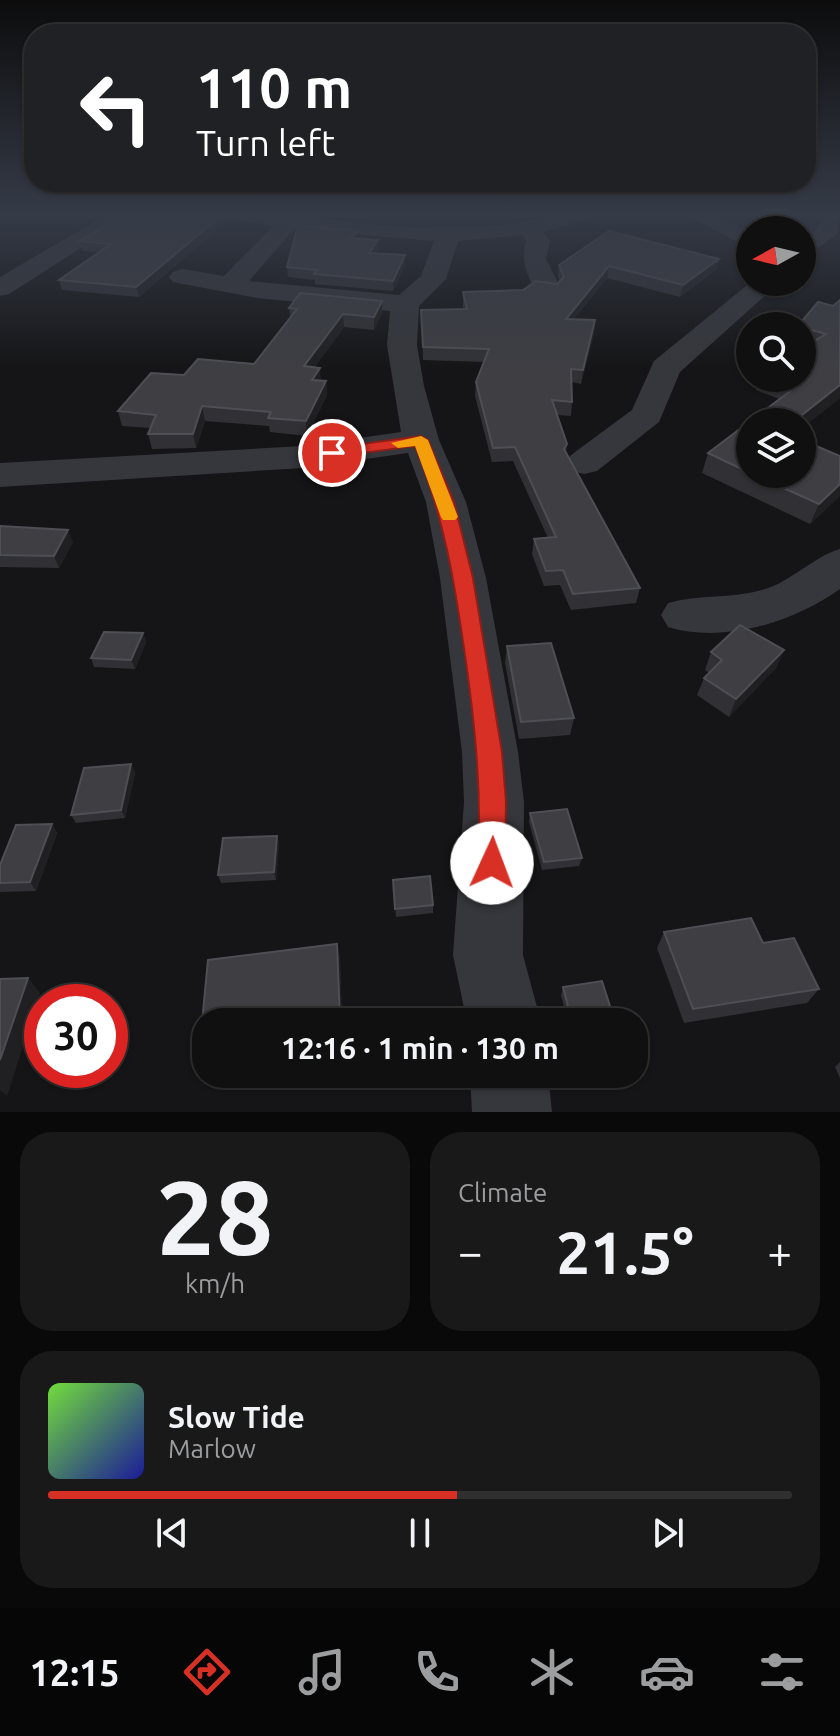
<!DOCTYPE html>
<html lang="en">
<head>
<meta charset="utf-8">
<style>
  :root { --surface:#101011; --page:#19191a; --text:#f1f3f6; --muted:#9c9d9f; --line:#303031; --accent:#d93025 }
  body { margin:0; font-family:Ubuntu,sans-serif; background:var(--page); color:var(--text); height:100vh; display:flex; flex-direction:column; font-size:30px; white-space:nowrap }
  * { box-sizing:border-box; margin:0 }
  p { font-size:26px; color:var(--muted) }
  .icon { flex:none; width:44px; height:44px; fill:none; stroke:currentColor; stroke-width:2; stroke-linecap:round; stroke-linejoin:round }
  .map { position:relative; height:1112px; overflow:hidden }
  .side { display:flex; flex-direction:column; gap:20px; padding:20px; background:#090909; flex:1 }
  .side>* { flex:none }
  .banner { position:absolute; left:24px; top:24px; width:792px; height:168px; border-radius:32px; box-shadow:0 2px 6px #0004,0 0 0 2px var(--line); background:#202124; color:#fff; overflow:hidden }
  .needle { width:52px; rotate:262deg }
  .controls { position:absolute; left:736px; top:216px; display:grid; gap:16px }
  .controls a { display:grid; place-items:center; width:80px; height:80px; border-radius:50%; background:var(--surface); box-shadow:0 2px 6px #0004,0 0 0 2px var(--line); font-size:40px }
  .speed { position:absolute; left:24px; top:984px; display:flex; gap:16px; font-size:40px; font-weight:700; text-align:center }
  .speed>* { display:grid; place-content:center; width:104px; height:104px; border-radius:50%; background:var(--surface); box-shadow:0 2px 6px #0004,0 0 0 2px var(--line); line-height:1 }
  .speed .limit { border:12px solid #d22; background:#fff; color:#111 }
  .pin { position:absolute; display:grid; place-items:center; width:68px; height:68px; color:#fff; margin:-34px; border:4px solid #fff; border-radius:50%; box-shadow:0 2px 8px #0007 }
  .me { position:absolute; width:88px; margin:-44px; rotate:2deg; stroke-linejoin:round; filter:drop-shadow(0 0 6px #0008) }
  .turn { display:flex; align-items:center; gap:28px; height:168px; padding:0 40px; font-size:36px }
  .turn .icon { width:104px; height:104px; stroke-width:2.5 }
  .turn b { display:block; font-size:56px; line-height:68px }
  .big { font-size:60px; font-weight:700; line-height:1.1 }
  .side .card { flex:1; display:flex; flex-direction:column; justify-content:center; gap:12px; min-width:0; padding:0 28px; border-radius:32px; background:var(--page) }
  .side .dial { align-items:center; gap:0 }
  .dial b { font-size:104px; line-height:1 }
  .song { display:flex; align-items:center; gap:24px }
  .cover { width:96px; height:96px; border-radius:12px; background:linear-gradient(135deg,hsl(100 70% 55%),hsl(240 70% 35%)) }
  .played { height:8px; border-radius:4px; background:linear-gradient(90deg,var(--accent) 55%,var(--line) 55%) }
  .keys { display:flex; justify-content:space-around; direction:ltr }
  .heat { display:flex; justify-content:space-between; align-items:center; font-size:44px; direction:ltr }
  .side .tiles { flex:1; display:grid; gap:20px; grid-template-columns:1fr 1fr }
  .card:last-child { grid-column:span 2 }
  .trip { position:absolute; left:192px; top:1008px; width:456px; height:80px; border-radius:32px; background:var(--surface); box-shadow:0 2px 6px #0004,0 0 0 2px var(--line); font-weight:700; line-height:80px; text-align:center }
  .dock { display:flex; height:128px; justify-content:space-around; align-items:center; background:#060607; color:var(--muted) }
  .dock .icon { width:56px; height:56px }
  .dock .on { color:var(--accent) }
  .dock b { font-size:36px; color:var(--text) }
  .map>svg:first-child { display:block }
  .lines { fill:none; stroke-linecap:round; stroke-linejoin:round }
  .minor { fill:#36373c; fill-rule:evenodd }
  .wall { fill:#313135 }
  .shaded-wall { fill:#202023 }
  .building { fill:#3e3e43; stroke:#4e4f55; stroke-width:2 }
  .route { fill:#d93025; stroke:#8d1f18; stroke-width:2 }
  .slow { fill:#f59e0b }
</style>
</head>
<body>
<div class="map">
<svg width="840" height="1112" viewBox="0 0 840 1112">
  <rect width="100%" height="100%" fill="#151517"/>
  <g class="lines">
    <g class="minor">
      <polygon points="108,214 134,214 9,294 0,296 0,277"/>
      <path d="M 226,214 C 297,208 363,230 437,227 C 458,226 481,227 503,225 C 534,221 563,211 594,214 L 591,219 L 543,232 L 550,241 L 546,259 L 560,287 L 556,293 L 538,293 C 526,275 521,261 526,241 L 523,235 L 458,241 L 446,279 L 419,306 L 417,345 L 424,386 L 439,440 L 466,502 L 486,578 L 518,752 L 524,802 L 523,955 L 541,1022 L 467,1022 L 453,955 L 464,802 L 462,752 L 440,578 L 426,502 L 408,453 L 303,468 L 0,487 L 0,463 L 303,446 L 401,432 L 387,345 L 390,311 L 257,298 L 173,282 L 169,277 L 173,272 L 182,269 L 224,276 L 273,226 L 229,219 ZM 294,229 L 434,241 L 421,276 L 399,295 L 249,281 Z"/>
      <polygon points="683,214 710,214 750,232 750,248"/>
      <polygon points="825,214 840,214 837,234 810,254 802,256 802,239 816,230"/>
      <polygon points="751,282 780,282 680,372 659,422 597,471 584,474 571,471 565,463 571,455 632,410 654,361"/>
      <path d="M 840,549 L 840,589 C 794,622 724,644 668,627 L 661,615 L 668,603 C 699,594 731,599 762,590 C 792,582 812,557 840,549 Z"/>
      <polygon points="470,1074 548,1074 552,1112 472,1112"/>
    </g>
  </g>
  <g class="wall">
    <polygon points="227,221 139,297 62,290 59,280 99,252 82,251 80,241"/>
    <polygon points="359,239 379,250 376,254 405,255 405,265 393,291 315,284 315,280 288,277 287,267"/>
    <polygon points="719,259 716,270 680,297 607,278 574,319 595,320 594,333 581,384 572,382 572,402 571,416 557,415 567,444 566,452 640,588 636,603 571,610 560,585 544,586 532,554 534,539 548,538 513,461 492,462 475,396 476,382 484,362 423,360 421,310 463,309 463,292 523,290 557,284 560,281 558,277 559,265"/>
    <polygon points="382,301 382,313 374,330 344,327 314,368 321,381 326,381 327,395 307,436 270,432 269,426 205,421 196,448 152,449 148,434 151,428 122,426 118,411 184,375 254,364 290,317 289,308"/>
    <polygon points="833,306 840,398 802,428 802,422 750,422 750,474 802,474 840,456 840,496 810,524 702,473 708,453 779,399 756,390 759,378 802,378 803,347 802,347 802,326"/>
    <polygon points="0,526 73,542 59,568 0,567"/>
    <polygon points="143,633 146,642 135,669 94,667 91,658"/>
    <polygon points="507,646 574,718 570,735 519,739 505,663"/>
    <polygon points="784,650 776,668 729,717 697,695 704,678 709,673 705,670 711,652"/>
    <polygon points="131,764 135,773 125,818 76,823 71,815"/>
    <polygon points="530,813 582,858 579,866 542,870 529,822"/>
    <polygon points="52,824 57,833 36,891 0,892 0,883"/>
    <polygon points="277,836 279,844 276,880 221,883 218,875"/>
    <polygon points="393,880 433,905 433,913 396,917"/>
    <polygon points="664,932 763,943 819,989 807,1003 684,1023 657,948"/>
    <polygon points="337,944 340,959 342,1022 206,1022 206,1074 223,1074 206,1076 198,1064 208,960"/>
    <polygon points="563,987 615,1022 568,1022 561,995"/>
    <polygon points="840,1062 840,1078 835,1067"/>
  </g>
  <g class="shaded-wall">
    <polygon points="223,214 226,214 227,221 139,297 136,287"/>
    <polygon points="358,231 359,241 351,238"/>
    <polygon points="378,240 379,250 370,263 369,253"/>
    <polygon points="405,255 405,265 393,291 393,281"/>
    <polygon points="719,259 716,270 680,297 683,285"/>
    <polygon points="609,266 607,278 564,331 566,319"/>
    <polygon points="382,301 382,313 374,330 374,317"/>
    <polygon points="343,314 344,327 305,380 304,366"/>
    <polygon points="595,320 594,333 581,384 583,370"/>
    <polygon points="320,368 321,382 312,380"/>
    <polygon points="326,381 327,395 307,436 306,421"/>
    <polygon points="840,385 840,398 802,428 802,422 793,422"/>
    <polygon points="202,406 205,421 196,448 193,434"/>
    <polygon points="840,484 840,496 810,524 819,504"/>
    <polygon points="68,530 73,542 59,568 54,556"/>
    <polygon points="143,633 146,642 135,669 131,660"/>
    <polygon points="784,650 776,668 729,717 736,699"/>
    <polygon points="131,764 135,773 125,818 121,810"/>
    <polygon points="52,824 57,833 36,891 30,882"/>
    <polygon points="277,836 279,844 276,880 274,872"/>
    <polygon points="337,944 340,959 342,1022 340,1022"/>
    <polygon points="28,978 40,993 7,1096 0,1090 0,1060"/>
  </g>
  <g class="building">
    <polygon points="125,214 223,214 136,287 59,280 111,244 80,241"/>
    <polygon points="298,225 358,231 351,238 378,240 369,253 405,255 393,281 314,274 317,270 287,267"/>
    <polygon points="609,231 719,259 683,285 609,266 566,319 595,320 583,370 571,369 572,402 552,400 567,444 564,449 640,588 573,594 563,570 546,571 534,539 556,537 515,447 493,448 476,382 489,349 423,347 421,310 467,309 463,292 523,290 536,281 557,284 564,277 559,265"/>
    <polygon points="300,293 382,301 374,317 343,314 304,366 320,368 312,380 326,381 306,421 268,418 271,412 202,406 193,434 148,434 156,415 118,411 151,373 184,375 198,359 254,364 297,309 289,308"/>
    <polygon points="840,300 840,385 793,422 750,422 750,473 708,453 797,386 778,378 802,378 802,348 826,334 798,326 818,302 833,306"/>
    <polygon points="802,440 840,456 840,484 819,504 753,474 802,474"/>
    <polygon points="0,526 68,530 54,556 0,555"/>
    <polygon points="740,625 784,650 736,699 704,678 722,660 711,652"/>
    <polygon points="104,632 143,633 131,660 91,658"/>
    <polygon points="551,643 574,718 521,722 507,646"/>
    <polygon points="131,764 121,810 71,815 84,768"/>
    <polygon points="567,809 582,858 544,862 530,813"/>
    <polygon points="52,824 30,882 0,883 0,865 16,825"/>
    <polygon points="277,836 274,872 218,875 223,838"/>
    <polygon points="430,876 433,905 395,909 393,880"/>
    <polygon points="751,918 763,943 794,938 819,989 693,1009 664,932"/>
    <polygon points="337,944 340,1022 206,1022 206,1063 198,1064 208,960"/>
    <polygon points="28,978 0,1060 0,979"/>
    <polygon points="602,981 615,1022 572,1022 563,987"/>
  </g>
  <linearGradient id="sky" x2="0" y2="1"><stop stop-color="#0c0c0d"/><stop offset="0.58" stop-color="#353b47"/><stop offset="1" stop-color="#353b47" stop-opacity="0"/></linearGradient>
  <rect width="840" height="369" fill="url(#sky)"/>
  <path class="route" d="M 421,436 L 428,440 L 454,502 L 473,578 L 502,752 L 506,802 L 505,863 L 501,872 L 492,876 L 482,872 L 478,863 C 482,792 475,725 465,655 C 454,578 444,518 415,446 L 332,457 L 324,453 L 332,448 Z"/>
  <polygon class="slow" points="421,436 428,440 458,517 455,520 443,520 441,517 415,446 398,448 391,443"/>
</svg>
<div class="controls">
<a><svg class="needle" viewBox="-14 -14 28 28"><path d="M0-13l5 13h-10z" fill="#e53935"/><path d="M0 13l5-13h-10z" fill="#9c9d9f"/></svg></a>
<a><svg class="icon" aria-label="search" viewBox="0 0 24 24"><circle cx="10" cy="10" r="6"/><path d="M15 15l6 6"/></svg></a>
<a><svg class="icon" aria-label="layers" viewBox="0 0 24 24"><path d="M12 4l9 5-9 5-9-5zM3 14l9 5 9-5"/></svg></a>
</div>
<div class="speed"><div class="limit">30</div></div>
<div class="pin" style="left:332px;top:453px;background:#d93025"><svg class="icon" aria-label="arrive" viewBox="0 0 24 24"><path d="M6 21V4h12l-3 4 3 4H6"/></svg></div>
<svg class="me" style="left:492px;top:863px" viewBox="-20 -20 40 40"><circle r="19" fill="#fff"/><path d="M0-13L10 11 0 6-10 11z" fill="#d93025"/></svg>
<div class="trip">12:16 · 1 min · 130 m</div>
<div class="banner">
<div class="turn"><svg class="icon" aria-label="left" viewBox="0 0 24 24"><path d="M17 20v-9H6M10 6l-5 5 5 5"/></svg><div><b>110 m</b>Turn left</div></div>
</div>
</div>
<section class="side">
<div class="tiles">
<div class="card dial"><b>28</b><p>km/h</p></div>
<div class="card"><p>Climate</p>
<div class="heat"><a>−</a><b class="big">21.5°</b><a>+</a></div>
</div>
<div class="card">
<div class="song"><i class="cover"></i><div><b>Slow Tide</b><p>Marlow</p></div></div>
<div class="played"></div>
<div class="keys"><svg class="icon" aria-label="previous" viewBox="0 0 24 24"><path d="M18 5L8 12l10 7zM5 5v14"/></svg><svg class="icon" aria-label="pause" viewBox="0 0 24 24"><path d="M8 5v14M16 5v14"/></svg><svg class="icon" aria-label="next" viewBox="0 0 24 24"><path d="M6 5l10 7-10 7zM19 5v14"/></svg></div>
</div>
</div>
</section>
<nav class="dock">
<b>12:15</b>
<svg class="icon on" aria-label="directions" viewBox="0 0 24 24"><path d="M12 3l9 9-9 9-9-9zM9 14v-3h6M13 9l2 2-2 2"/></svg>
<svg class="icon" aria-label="music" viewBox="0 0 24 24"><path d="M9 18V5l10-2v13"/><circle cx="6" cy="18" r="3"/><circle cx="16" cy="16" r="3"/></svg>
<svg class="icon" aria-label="phone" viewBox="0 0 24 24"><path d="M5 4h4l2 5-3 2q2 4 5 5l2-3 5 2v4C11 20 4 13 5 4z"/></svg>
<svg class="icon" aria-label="climate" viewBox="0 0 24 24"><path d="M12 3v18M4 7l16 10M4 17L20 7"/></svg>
<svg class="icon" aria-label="car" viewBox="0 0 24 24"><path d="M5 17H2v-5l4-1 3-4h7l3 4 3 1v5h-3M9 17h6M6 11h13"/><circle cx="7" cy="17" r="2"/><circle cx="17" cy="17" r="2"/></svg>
<svg class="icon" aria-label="filters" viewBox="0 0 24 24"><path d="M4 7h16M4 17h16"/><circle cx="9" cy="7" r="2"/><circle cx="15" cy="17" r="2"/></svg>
</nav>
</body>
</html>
